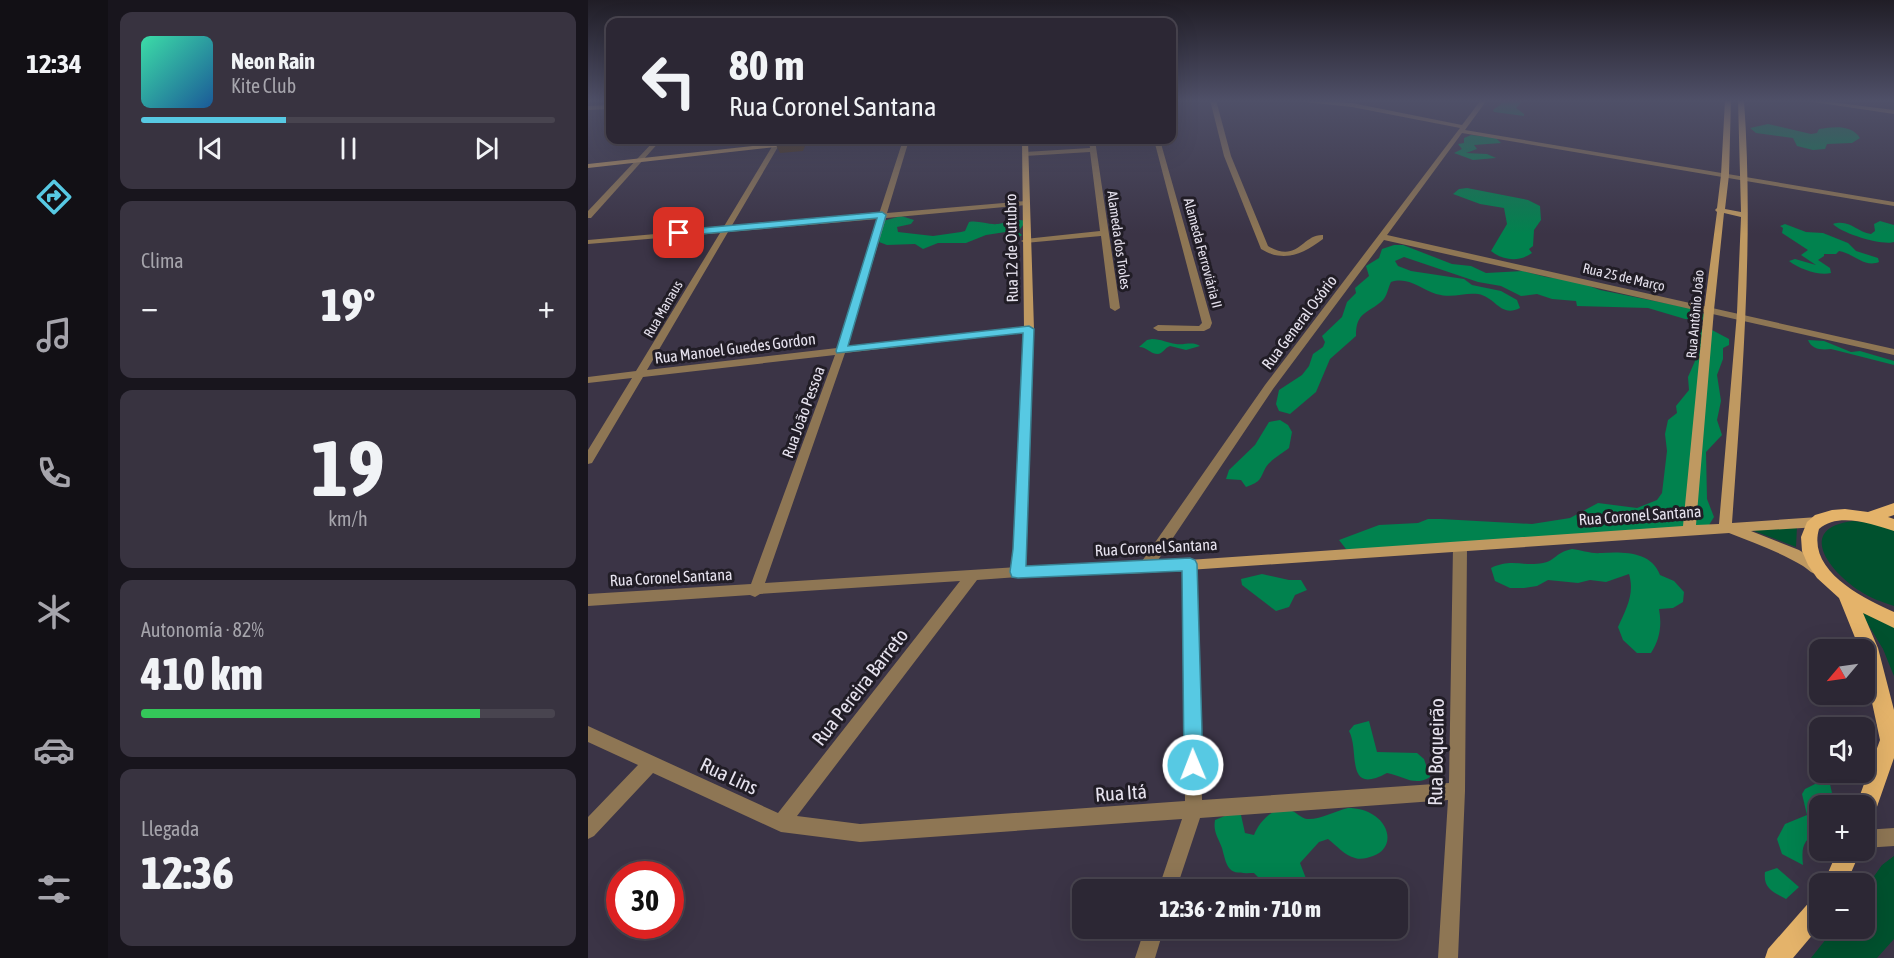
<!DOCTYPE html>
<html lang="es">
<head>
<meta charset="utf-8">
<style>
  :root { --surface:#2c2734; --page:#383340; --text:#f1f3f6; --muted:#a6a5ac; --line:#48444f; --accent:#57c9e3 }
  body { margin:0; font-family:"Asap Condensed",sans-serif; background:var(--page); color:var(--text); height:100vh; display:flex; flex-direction:column; font-size:22px; white-space:nowrap }
  * { box-sizing:border-box; margin:0 }
  p { font-size:20px; color:var(--muted) }
  .icon { flex:none; width:33px; height:33px; fill:none; stroke:currentColor; stroke-width:2; stroke-linecap:round; stroke-linejoin:round }
  .map { position:relative; flex:1; overflow:hidden }
  .sheet { display:flex; flex-direction:column; gap:12px; padding:12px; background:#18151d; width:480px }
  .sheet>* { flex:none }
  .top-card { position:absolute; left:18px; top:18px; width:570px; height:126px; border-radius:12px; box-shadow:0 6px 24px #0002,0 0 0 2px var(--line); background:#2c2734; color:var(--text); overflow:hidden }
  .needle { width:39px; rotate:241deg }
  .fabs { position:absolute; left:1221px; top:639px; display:grid; gap:12px }
  .fabs a { display:grid; place-items:center; width:66px; height:66px; border-radius:12px; background:var(--surface); box-shadow:0 6px 24px #0002,0 0 0 2px var(--line); font-size:30px }
  .speed { position:absolute; left:18px; top:861px; display:flex; gap:12px; font-size:30px; font-weight:700; text-align:center }
  .speed>* { display:grid; place-content:center; width:78px; height:78px; border-radius:50%; background:var(--surface); box-shadow:0 6px 24px #0002,0 0 0 2px var(--line); line-height:1 }
  .speed .limit { border:9px solid #d22; background:#fff; color:#111 }
  .pin { position:absolute; display:grid; place-items:center; width:51px; height:51px; color:#fff; margin:-26px; border-radius:12px; box-shadow:0 3px 9px #0006 }
  .me { position:absolute; width:66px; margin:-33px; rotate:359deg; stroke-linejoin:round; filter:drop-shadow(0 0 4px #0008) }
  .turn { display:flex; align-items:center; gap:21px; height:126px; padding:0 24px; font-size:27px }
  .turn .icon { width:78px; height:78px; stroke-width:2.5 }
  .turn b { display:block; font-size:42px; line-height:51px }
  .big { font-size:45px; font-weight:800; line-height:1.1 }
  .sheet .card { flex:1; display:flex; flex-direction:column; justify-content:center; gap:9px; min-width:0; padding:0 21px; border-radius:12px; background:var(--page) }
  .sheet .dial { align-items:center; gap:0 }
  .dial b { font-size:78px; line-height:1 }
  .song { display:flex; align-items:center; gap:18px }
  .cover { width:72px; height:72px; border-radius:9px; background:linear-gradient(135deg,hsl(160 70% 55%),hsl(210 70% 35%)) }
  .played { height:6px; border-radius:3px; background:linear-gradient(90deg,var(--accent) 35%,var(--line) 35%) }
  .keys { display:flex; justify-content:space-around; direction:ltr }
  .heat { display:flex; justify-content:space-between; align-items:center; font-size:33px; direction:ltr }
  .charge { height:9px; border-radius:4px; background:linear-gradient(90deg,#34c759 82%,var(--line) 0) }
  .trip { position:absolute; left:484px; top:879px; width:336px; height:60px; border-radius:12px; background:var(--surface); box-shadow:0 6px 24px #0002,0 0 0 2px var(--line); font-weight:800; line-height:60px; text-align:center }
  main { display:flex; flex:1; min-height:0 }
  .tab-bar { display:flex; flex-direction:column; width:108px; justify-content:space-around; align-items:center; background:#121015; color:var(--muted) }
  .tab-bar .icon { width:42px; height:42px }
  .tab-bar .selected { color:var(--accent) }
  .tab-bar b { font-size:27px; color:var(--text) }
  .map>svg:first-child { display:block }
  .green { fill:#00512e }
  .forest { fill:#01824e }
  .lines { fill:none; stroke-linecap:round; stroke-linejoin:round }
  .street { fill:#8e7654; fill-rule:evenodd }
  .secondary { fill:#bf9961; fill-rule:evenodd }
  .primary { fill:#e4b36a; fill-rule:evenodd }
  .shaded-wall { fill:#4e3616 }
  .route { fill:#57c9e3; stroke:#398394; stroke-width:1.5 }
  .labels { text-anchor:middle; stroke-width:6; stroke-linejoin:round; paint-order:stroke }
  .far-street-label { font-size:14px; fill:#e6e2ee; stroke:#211d26 }
  .street-label { font-size:16px; fill:#e6e2ee; stroke:#211d26 }
  .near-street-label { font-size:20px; fill:#e6e2ee; stroke:#211d26 }
</style>
</head>
<body>
<main>
<nav class="tab-bar">
<b>12:34</b>
<svg class="icon selected" aria-label="directions" viewBox="0 0 24 24"><path d="M12 3l9 9-9 9-9-9zM9 14v-3h6M13 9l2 2-2 2"/></svg>
<svg class="icon" aria-label="music" viewBox="0 0 24 24"><path d="M9 18V5l10-2v13"/><circle cx="6" cy="18" r="3"/><circle cx="16" cy="16" r="3"/></svg>
<svg class="icon" aria-label="phone" viewBox="0 0 24 24"><path d="M5 4h4l2 5-3 2q2 4 5 5l2-3 5 2v4C11 20 4 13 5 4z"/></svg>
<svg class="icon" aria-label="climate" viewBox="0 0 24 24"><path d="M12 3v18M4 7l16 10M4 17L20 7"/></svg>
<svg class="icon" aria-label="car" viewBox="0 0 24 24"><path d="M5 17H2v-5l4-1 3-4h7l3 4 3 1v5h-3M9 17h6M6 11h13"/><circle cx="7" cy="17" r="2"/><circle cx="17" cy="17" r="2"/></svg>
<svg class="icon" aria-label="filters" viewBox="0 0 24 24"><path d="M4 7h16M4 17h16"/><circle cx="9" cy="7" r="2"/><circle cx="15" cy="17" r="2"/></svg>
</nav>
<section class="sheet">
<div class="card">
<div class="song"><i class="cover"></i><div><b>Neon Rain</b><p>Kite Club</p></div></div>
<div class="played"></div>
<div class="keys"><svg class="icon" aria-label="previous" viewBox="0 0 24 24"><path d="M18 5L8 12l10 7zM5 5v14"/></svg><svg class="icon" aria-label="pause" viewBox="0 0 24 24"><path d="M8 5v14M16 5v14"/></svg><svg class="icon" aria-label="next" viewBox="0 0 24 24"><path d="M6 5l10 7-10 7zM19 5v14"/></svg></div>
</div>
<div class="card"><p>Clima</p>
<div class="heat"><a>−</a><b class="big">19°</b><a>+</a></div>
</div>
<div class="card dial"><b>19</b><p>km/h</p></div>
<div class="card"><p>Autonomía · 82%</p><b class="big">410 km</b><div class="charge"></div></div>
<div class="card"><p>Llegada</p><b class="big">12:36</b></div>
</section>
<div class="map">
<svg width="1306" height="958" viewBox="0 0 1306 958">
  <rect width="100%" height="100%" fill="#3b3446"/>
  <g class="green">
    <path d="M 1265,521 L 1284,523 L 1306,530 L 1306,606 C 1294,602 1282,598 1272,591 C 1242,572 1207,528 1265,521 Z"/>
    <polygon points="1209,526 1208,547 1161,529"/>
    <polygon points="1272,611 1306,625 1306,676 1295,649"/>
    <polygon points="1306,856 1306,939 1289,958 1223,958 1246,929 1276,928 1277,889 1294,865"/>
  </g>
  <g class="forest">
    <polygon points="912,100 935,100 928,108 936,114 936,116 906,112 905,110 913,104"/>
    <path d="M 1180,124 L 1223,134 L 1229,133 L 1231,129 C 1245,127 1263,124 1272,138 L 1264,143 L 1239,144 L 1237,149 L 1225,150 L 1209,146 L 1205,138 L 1168,133 L 1162,128 Z"/>
    <polygon points="883,135 908,138 913,143 886,145 889,149 878,153 899,154 908,158 885,160 866,153 874,149 870,144 876,143 876,138"/>
    <path d="M 879,188 L 940,200 L 952,206 L 953,220 L 946,230 L 945,246 L 941,249 L 944,253 C 932,262 915,261 903,251 L 919,224 L 916,208 L 892,204 L 865,194 L 871,189 Z"/>
    <path d="M 313,216 L 326,220 L 323,224 L 309,227 L 310,232 L 345,236 L 373,232 L 377,231 L 381,222 C 390,220 400,225 410,224 C 421,222 426,218 438,221 L 430,232 L 434,235 L 431,237 L 424,235 L 424,231 L 398,235 L 378,243 L 350,243 L 335,249 L 327,244 L 299,245 L 291,242 L 295,221 Z"/>
    <path d="M 1292,221 L 1306,225 L 1306,242 C 1294,246 1253,233 1245,224 C 1262,219 1268,232 1283,234 L 1287,231 L 1286,224 Z"/>
    <path d="M 1197,224 L 1218,232 L 1235,233 L 1260,243 L 1268,251 L 1290,258 L 1291,262 C 1276,268 1265,253 1251,251 L 1248,254 L 1236,254 L 1236,256 L 1230,260 L 1242,268 L 1243,273 C 1231,276 1211,269 1201,261 L 1207,259 L 1228,265 L 1213,255 L 1220,250 L 1194,233 L 1195,228 L 1192,226 Z"/>
    <path d="M 806,245 L 815,245 L 864,264 L 883,266 L 898,273 L 935,271 L 958,277 L 988,281 L 1012,290 L 1106,309 L 1119,316 L 1118,320 L 1097,319 L 1060,308 L 989,306 L 988,301 L 964,299 L 949,294 L 933,296 L 913,286 L 890,282 L 816,257 L 807,261 L 810,266 L 823,271 L 876,279 L 884,285 L 913,291 L 929,300 L 932,308 C 912,318 908,297 890,294 C 876,292 866,299 848,294 C 833,289 820,276 803,282 C 800,288 799,296 795,300 C 780,314 768,311 768,336 L 742,359 L 728,392 L 702,414 L 691,411 L 688,404 L 691,390 L 714,375 L 721,366 L 725,354 L 735,347 L 737,342 L 734,336 L 754,317 L 759,302 L 768,293 L 767,288 L 781,276 L 778,266 L 791,258 L 794,249 Z"/>
    <path d="M 1113,329 L 1124,330 L 1141,339 L 1141,345 L 1135,348 L 1135,359 L 1129,375 L 1133,401 L 1129,420 L 1134,435 L 1118,452 L 1119,499 L 1126,517 L 1121,525 C 1084,532 1050,526 1014,536 L 810,548 C 788,544 780,554 758,549 L 751,540 L 791,525 L 830,523 L 840,519 L 853,519 L 944,524 L 982,518 L 1010,503 L 1049,508 L 1069,500 L 1074,493 L 1079,451 L 1077,434 L 1080,420 L 1089,413 L 1088,406 L 1101,390 L 1100,377 L 1107,361 C 1104,352 1102,341 1106,332 Z"/>
    <path d="M 564,339 C 573,339 580,343 588,344 C 598,345 604,341 612,346 L 598,350 L 582,346 C 576,348 576,353 570,354 C 562,354 559,347 551,347 L 559,340 Z"/>
    <path d="M 1220,340 L 1236,341 L 1263,352 L 1272,351 L 1306,361 L 1306,365 L 1243,349 C 1234,350 1224,350 1220,340 Z"/>
    <path d="M 692,420 L 700,425 L 704,432 L 701,448 C 695,453 682,460 678,467 C 671,480 674,481 658,487 L 653,480 L 638,479 L 641,470 L 667,445 L 681,422 Z"/>
    <path d="M 984,549 C 993,550 1004,554 1013,553 C 1035,552 1063,551 1072,575 L 1086,581 L 1096,592 L 1095,602 L 1085,608 L 1071,609 C 1074,625 1072,639 1063,653 L 1049,653 L 1035,640 L 1030,627 C 1038,609 1047,594 1041,574 L 1018,582 L 1002,580 L 990,583 L 960,580 L 949,586 L 936,588 L 922,588 L 907,581 L 903,568 C 924,558 935,567 955,563 C 967,561 968,552 984,549 Z"/>
    <polygon points="674,574 701,580 713,580 719,590 707,595 701,607 688,611 654,585 653,579"/>
    <path d="M 781,721 L 789,752 L 829,753 L 836,759 L 842,777 C 826,787 816,776 799,773 C 756,796 772,751 761,731 L 766,725 Z"/>
    <path d="M 1228,749 L 1231,750 L 1232,772 L 1251,773 L 1241,780 L 1244,793 L 1231,802 L 1231,830 C 1216,841 1213,844 1215,865 L 1194,854 L 1189,839 L 1197,824 L 1219,815 L 1214,794 L 1217,789 L 1229,783 L 1223,757 Z"/>
    <path d="M 760,808 C 769,808 779,810 787,816 C 803,827 805,849 785,856 C 779,858 773,860 767,858 C 757,856 748,845 740,839 L 731,842 L 712,863 L 719,881 L 715,889 L 676,890 L 673,880 L 666,873 C 640,874 640,871 634,848 C 630,837 625,832 627,820 L 644,813 L 653,815 L 657,833 L 666,835 C 671,822 686,805 702,810 C 708,812 713,818 719,819 C 732,820 747,811 760,808 Z"/>
    <path d="M 1189,868 L 1211,887 L 1198,899 C 1185,892 1175,888 1177,872 Z"/>
  </g>
  <g class="lines">
    <g class="street">
      <path d="M 622,100 L 628,100 L 643,156 L 680,246 C 710,264 714,234 735,235 L 735,239 C 715,254 696,263 673,249 L 636,156 Z"/>
      <polygon points="699,100 764,103 874,125 893,100 899,100 877,130 1306,202 1306,206 874,133 799,235 1306,349 1306,355 796,240 685,389 562,572 557,573 552,572 550,568 552,564 677,385 872,128 764,107"/>
      <polygon points="1212,100 1226,100 1306,110 1306,114"/>
      <polygon points="22,105 22,109 0,110 0,106"/>
      <polygon points="67,140 73,140 3,218 0,218 0,211"/>
      <path d="M 188,140 L 194,140 L 143,227 L 291,214 L 315,140 L 321,140 L 299,213 L 438,201 L 442,203 L 438,205 L 298,218 L 259,347 L 441,326 L 446,329 L 441,332 L 257,353 L 177,583 L 430,567 L 435,568 L 437,572 L 435,576 L 430,577 L 389,580 L 209,816 L 272,824 L 597,801 L 595,564 L 597,560 L 602,559 L 607,560 L 609,564 L 614,800 L 861,783 L 865,547 L 867,543 L 872,542 L 877,543 L 879,547 L 877,791 L 870,958 L 850,958 L 860,800 L 612,818 L 588,890 L 570,890 L 594,819 L 272,842 L 193,832 L 65,773 L 6,836 L 0,839 L 0,817 L 50,765 L 0,742 L 0,726 L 190,813 L 372,581 L 172,594 L 167,597 L 162,595 L 0,606 L 0,594 L 163,584 L 247,355 L 55,377 L 4,463 L 0,464 L 0,450 L 44,378 L 0,383 L 0,377 L 48,371 L 132,233 L 0,244 L 0,240 L 135,228 ZM 290,219 L 249,348 L 59,370 L 140,232 Z"/>
      <polygon points="501,140 507,140 532,308 527,311 522,308 513,236 437,243 433,241 437,239 512,231 502,152 437,156 434,154 437,152 502,148"/>
      <polygon points="566,140 572,140 624,323 622,328 616,331 570,331 565,328 570,325 611,326 614,323"/>
      <polygon points="1306,828 1306,846 1276,848 1276,830"/>
      <polygon points="557,928 576,928 567,958 547,958"/>
    </g>
    <g class="secondary">
      <path d="M 1137,100 L 1143,100 L 1141,175 L 1137,209 L 1153,212 L 1150,100 L 1156,100 C 1166,242 1154,382 1144,523 L 1230,517 L 1234,519 L 1236,522 L 1234,525 L 1230,527 L 1163,531 L 1211,550 L 1236,566 L 1238,570 L 1236,574 C 1227,577 1222,571 1215,566 C 1192,552 1166,543 1141,533 L 557,573 L 430,577 L 425,576 L 423,572 L 426,548 L 436,329 L 434,140 L 440,140 L 446,329 L 437,566 L 557,563 L 1095,526 L 1116,310 L 1129,212 L 1127,210 L 1129,208 L 1133,175 ZM 1136,213 L 1153,217 L 1149,313 L 1131,524 L 1108,525 L 1126,310 Z"/>
      <polygon points="220,140 236,140 233,142 0,168 0,164"/>
    </g>
    <g class="primary">
      <path d="M 1306,503 L 1306,515 L 1300,517 L 1306,519 L 1306,531 C 1284,524 1250,512 1231,529 C 1219,571 1275,598 1306,612 L 1306,628 L 1275,613 L 1290,648 L 1306,710 L 1306,758 L 1284,821 L 1276,824 L 1276,806 L 1268,806 L 1292,740 L 1276,665 L 1276,650 L 1272,650 L 1251,598 L 1229,578 L 1220,565 L 1214,551 L 1213,537 L 1219,522 L 1227,515 L 1244,510 L 1257,509 L 1280,512 Z"/>
      <polygon points="1250,850 1273,850 1258,884 1235,884"/>
      <polygon points="1232,895 1232,926 1205,958 1177,958 1180,949 1224,899"/>
    </g>
  </g>
  <polygon class="shaded-wall" points="199,140 214,140 217,146 215,151 192,153 186,141"/>
  <linearGradient id="sky" x2="0" y2="1"><stop stop-color="#201d26"/><stop offset="0.43" stop-color="#4f5068"/><stop offset="1" stop-color="#4f5068" stop-opacity="0"/></linearGradient>
  <rect width="1306" height="234" fill="url(#sky)"/>
  <polygon class="route" points="294,212 298,215 260,346 441,326 446,329 438,566 602,558 607,560 609,564 615,765 612,771 605,774 599,771 596,765 594,571 430,578 424,577 422,572 425,549 435,333 249,353 248,351 289,218 91,236 87,233 91,230"/>
  <g class="labels">
    <g class="far-street-label">
      <text transform="translate(531 240) rotate(82)" y="5">Alameda dos Troles</text>
      <text transform="translate(615 253) rotate(75)" y="5">Alameda Ferroviária II</text>
      <text transform="translate(1036 277) rotate(13)" y="5">Rua 25 de Março</text>
      <text transform="translate(75 309) rotate(-60)" y="5">Rua Manaus</text>
      <text transform="translate(1107 314) rotate(-85)" y="5">Rua Antônio João</text>
    </g>
    <g class="street-label">
      <text transform="translate(423 248) rotate(-91)" y="6">Rua 12 de Outubro</text>
      <text transform="translate(711 322) rotate(-53)" y="6">Rua General Osório</text>
      <text transform="translate(147 348) rotate(-7)" y="6">Rua Manoel Guedes Gordon</text>
      <text transform="translate(215 412) rotate(-70)" y="6">Rua João Pessoa</text>
      <text transform="translate(1052 515) rotate(-4)" y="6">Rua Coronel Santana</text>
      <text transform="translate(568 547) rotate(-3)" y="6">Rua Coronel Santana</text>
      <text transform="translate(83 577) rotate(-3)" y="6">Rua Coronel Santana</text>
    </g>
    <g class="near-street-label">
      <text transform="translate(272 687) rotate(-52)" y="7">Rua Pereira Barreto</text>
      <text transform="translate(848 752) rotate(-89)" y="7">Rua Boqueirão</text>
      <text transform="translate(141 776) rotate(25)" y="7">Rua Lins</text>
      <text transform="translate(533 793) rotate(-4)" y="7">Rua Itá</text>
    </g>
  </g>
</svg>
<div class="fabs">
<a><svg class="needle" viewBox="-14 -14 28 28"><path d="M0-13l5 13h-10z" fill="#e53935"/><path d="M0 13l5-13h-10z" fill="#a6a5ac"/></svg></a>
<a><svg class="icon" aria-label="sound" viewBox="0 0 24 24"><path d="M4 9h4l5-4v14l-5-4H4zM17 9q2 3 0 6"/></svg></a>
<a>+</a>
<a>−</a>
</div>
<div class="speed"><div class="limit">30</div></div>
<div class="pin" style="left:91px;top:233px;background:#d93025"><svg class="icon" aria-label="arrive" viewBox="0 0 24 24"><path d="M6 21V4h12l-3 4 3 4H6"/></svg></div>
<svg class="me" style="left:605px;top:765px" viewBox="-20 -20 40 40"><circle r="17" fill="#57c9e3" stroke="#fff" stroke-width="3"/><path d="M0-11L8 9 0 5-8 9z" fill="#fff"/></svg>
<div class="trip">12:36 · 2 min · 710 m</div>
<div class="top-card">
<div class="turn"><svg class="icon" aria-label="left" viewBox="0 0 24 24"><path d="M17 20v-9H6M10 6l-5 5 5 5"/></svg><div><b>80 m</b>Rua Coronel Santana</div></div>
</div>
</div>
</main>
</body>
</html>
